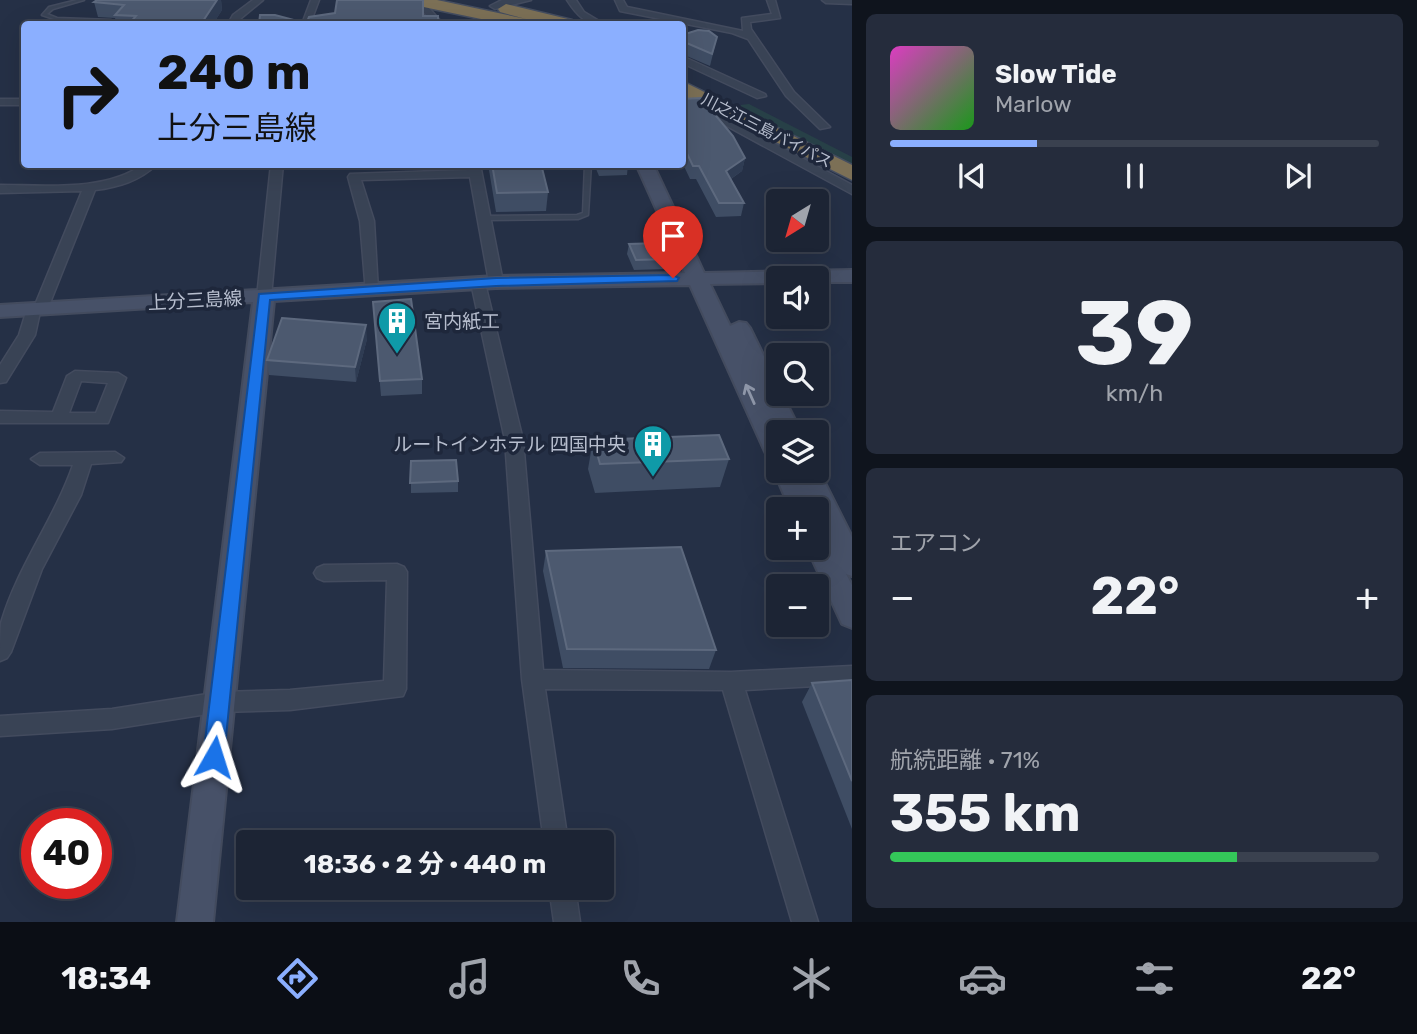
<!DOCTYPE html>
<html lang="ja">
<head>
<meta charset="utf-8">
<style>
  :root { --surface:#1c2434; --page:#252c3c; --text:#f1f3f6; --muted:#a0a4ac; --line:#3a414f; --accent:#8bafff }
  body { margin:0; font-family:Rubik,"Noto Sans JP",sans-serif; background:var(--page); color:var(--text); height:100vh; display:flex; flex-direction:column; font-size:26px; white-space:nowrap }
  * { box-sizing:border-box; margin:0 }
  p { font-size:23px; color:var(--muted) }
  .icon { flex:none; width:38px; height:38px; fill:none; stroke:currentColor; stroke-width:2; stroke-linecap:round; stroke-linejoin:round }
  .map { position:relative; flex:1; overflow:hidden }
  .sheet { display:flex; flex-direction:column; gap:14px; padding:14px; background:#0f141d; width:565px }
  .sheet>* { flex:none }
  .hud { position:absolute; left:21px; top:21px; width:665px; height:147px; border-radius:7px; box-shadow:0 7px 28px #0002,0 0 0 2px var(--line); background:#8bafff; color:#111; overflow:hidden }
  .needle { width:46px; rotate:217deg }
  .fabs { position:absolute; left:766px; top:189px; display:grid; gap:14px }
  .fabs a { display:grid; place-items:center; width:63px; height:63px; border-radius:7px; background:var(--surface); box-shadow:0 7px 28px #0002,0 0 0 2px var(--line); font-size:35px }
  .speed { position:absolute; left:21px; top:808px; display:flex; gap:14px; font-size:35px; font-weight:700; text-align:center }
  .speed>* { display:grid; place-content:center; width:91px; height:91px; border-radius:50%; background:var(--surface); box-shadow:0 7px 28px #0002,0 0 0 2px var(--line); line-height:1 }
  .speed .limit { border:10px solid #d22; background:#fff; color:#111 }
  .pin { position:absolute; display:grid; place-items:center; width:60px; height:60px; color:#fff; margin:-72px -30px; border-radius:50% 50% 50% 0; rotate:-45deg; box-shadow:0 0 7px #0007 }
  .pin .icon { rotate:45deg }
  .me { position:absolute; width:77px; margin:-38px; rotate:6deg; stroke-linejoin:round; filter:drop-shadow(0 0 5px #0008) }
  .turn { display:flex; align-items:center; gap:24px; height:147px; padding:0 21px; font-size:32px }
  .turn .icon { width:91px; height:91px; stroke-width:2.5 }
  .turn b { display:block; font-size:49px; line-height:60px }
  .big { font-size:52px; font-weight:700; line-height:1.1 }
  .sheet .tile { flex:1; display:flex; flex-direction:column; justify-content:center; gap:10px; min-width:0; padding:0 24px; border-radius:10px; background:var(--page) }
  .sheet .dial { align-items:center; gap:0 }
  .dial b { font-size:91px; line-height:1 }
  .song { display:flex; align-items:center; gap:21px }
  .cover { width:84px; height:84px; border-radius:10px; background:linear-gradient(135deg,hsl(310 70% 55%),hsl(120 70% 35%)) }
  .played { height:7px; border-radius:4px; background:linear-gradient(90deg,var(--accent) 30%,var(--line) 30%) }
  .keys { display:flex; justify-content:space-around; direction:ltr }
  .heat { display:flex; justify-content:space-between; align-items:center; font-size:38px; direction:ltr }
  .charge { height:10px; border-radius:5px; background:linear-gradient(90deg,#34c759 71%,var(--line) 0) }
  .trip { position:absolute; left:236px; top:830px; width:378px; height:70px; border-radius:7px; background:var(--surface); box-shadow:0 7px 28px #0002,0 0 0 2px var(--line); font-weight:700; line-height:70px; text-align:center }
  .dock { display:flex; height:112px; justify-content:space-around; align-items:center; background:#0b0e15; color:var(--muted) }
  .dock .icon { width:49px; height:49px }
  .dock .selected { color:var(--accent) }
  .dock b { font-size:32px; color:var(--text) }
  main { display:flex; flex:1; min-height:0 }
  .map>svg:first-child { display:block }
  .green { fill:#274047 }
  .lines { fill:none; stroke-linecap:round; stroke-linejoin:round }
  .lane-casing { stroke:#434b5e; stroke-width:3 }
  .street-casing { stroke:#434b5e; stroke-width:3 }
  .secondary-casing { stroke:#434b5e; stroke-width:4 }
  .highway-casing { stroke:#444d60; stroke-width:3 }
  .lane { fill:#394355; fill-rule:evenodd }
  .street { fill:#394355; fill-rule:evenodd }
  .secondary { fill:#475168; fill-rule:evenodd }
  .highway { fill:#7c7056; fill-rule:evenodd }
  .wall { fill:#3f4d64 }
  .shaded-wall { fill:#2f3c53 }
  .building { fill:#4c596f; stroke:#5d697e; stroke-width:2 }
  .oneway { stroke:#9098aa }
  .route { fill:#1a73e8; stroke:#114b97; stroke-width:2 }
  .labels { text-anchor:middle; stroke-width:7; stroke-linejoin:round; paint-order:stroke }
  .far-street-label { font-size:16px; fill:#b7bece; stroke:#1e273b }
  .street-label { font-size:19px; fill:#b7bece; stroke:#1e273b }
  .poi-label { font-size:19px; fill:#b7bece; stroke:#1e273b; text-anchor:start }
</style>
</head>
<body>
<main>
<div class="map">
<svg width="852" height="922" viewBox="0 0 852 922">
  <rect width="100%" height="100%" fill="#253046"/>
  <polygon class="green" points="749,104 852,157 852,169 740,109 741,105"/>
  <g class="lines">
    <g class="lane-casing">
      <g id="lane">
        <polygon points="77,0 84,0 53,9 47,14 57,18 111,20 113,21 112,24 108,24 108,22 57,20 42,15 49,7"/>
        <polygon points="585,164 591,164 588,215 578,219 484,220 481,218 484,216 577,215 583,213"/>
      </g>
    </g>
    <g class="street-casing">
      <g id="street">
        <polygon points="253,0 263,0 240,19 236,24 228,24 233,15"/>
        <polygon points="311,0 319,0 310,24 302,24"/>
        <polygon points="413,0 422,0 443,24 434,24"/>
        <polygon points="502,0 531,0 495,9 490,6"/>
        <path d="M 567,0 L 576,0 L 584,12 L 604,24 C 586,26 576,14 567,0 Z"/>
        <polygon points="615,0 623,0 627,7 743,31 742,18 772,14 767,0 775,0 780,18 750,22 751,29 794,92 830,127 820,129 786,96 748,39 732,33 620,11"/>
        <polygon points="822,0 852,0 852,4 826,3"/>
        <polygon points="682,56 765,94 766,96 757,98 682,63"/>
        <rect x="0" y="99" width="24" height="6"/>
        <polygon points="720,102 725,105 722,115 852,185 852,194 712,118 715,105"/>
        <path d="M 143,164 L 157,164 C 140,181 118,187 95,190 L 48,308 L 40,312 L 35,335 L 6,382 L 0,383 L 0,365 L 19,335 L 27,309 L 35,305 L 82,191 L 0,193 L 0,185 C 44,185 107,192 143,164 Z"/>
        <polygon points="271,164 283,164 271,297 264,301 257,297"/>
        <polygon points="468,164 480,164 503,282 501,285 496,286 489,282 470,177 361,180 374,221 378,290 376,293 366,293 360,221 348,177 350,174 469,170"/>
        <polygon points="478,279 485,283 523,440 543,670 731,672 852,666 852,684 745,690 818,922 792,922 723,690 545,689 568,842 544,842 522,679 505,440 471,283"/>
        <path d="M 75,371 L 118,373 L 126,378 L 108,423 L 0,423 L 0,411 L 53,412 L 67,376 ZM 81,381 L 108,383 L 96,413 L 69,413 Z"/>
        <path d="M 115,452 L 124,458 L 121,462 L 91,464 L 81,495 L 42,569 L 11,652 L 7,658 L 0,661 C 0,649 0,634 1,623 C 17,567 54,520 73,465 L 40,465 L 31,459 L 40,453 Z"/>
        <polygon points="397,564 404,567 407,572 406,689 403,696 290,710 220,712 112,729 0,736 0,716 112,709 220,692 290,690 384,681 387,580 324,581 317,578 314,573 317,568 324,565"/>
        <polygon points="549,887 575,887 580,922 554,922"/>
      </g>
    </g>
    <g class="secondary-casing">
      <polygon id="secondary" points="636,164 653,164 704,273 852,270 852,282 817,282 817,278 779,278 779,283 710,284 730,326 739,322 746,323 750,328 779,387 779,394 782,394 801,432 779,432 779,471 817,471 817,467 852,537 852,576 846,574 852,585 852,628 842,624 807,548 817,548 817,530 823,532 817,520 817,509 790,509 774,471 778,464 770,462 767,456 690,285 496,288 274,301 213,922 177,922 253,302 0,317 0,305 496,276 685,273"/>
    </g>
    <g class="highway-casing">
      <g id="highway">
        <polygon points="406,0 437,0 526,19 500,12 498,9 506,4 572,20 574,24 548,24 532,20 534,24 505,24 414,5"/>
        <polygon points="682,81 852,165 852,180 682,95"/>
      </g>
    </g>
    <use href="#lane" class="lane"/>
    <use href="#street" class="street"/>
    <use href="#secondary" class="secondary"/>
    <use href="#highway" class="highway"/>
  </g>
  <g class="wall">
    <polygon points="97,0 221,0 222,10 213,24 117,24 115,18 98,17 94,2"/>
    <polygon points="682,35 717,37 710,66 682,54"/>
    <polygon points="682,99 745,158 742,171 731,179 744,203 741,216 716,217 696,179 690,179 682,162"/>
    <polygon points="488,164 541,164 548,192 546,211 496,212"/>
    <polygon points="594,164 628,164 627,175 599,176"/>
    <polygon points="629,244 668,259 665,269 634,270 627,254"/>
    <polygon points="373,302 422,379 422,394 381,396"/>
    <polygon points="367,339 356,382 269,375 267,360"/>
    <polygon points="593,440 729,459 720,487 595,493 588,469"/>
    <polygon points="411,461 458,481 458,492 411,493"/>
    <polygon points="546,551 716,650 709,669 563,668 543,571"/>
    <polygon points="852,680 852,829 802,702 812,683"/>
  </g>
  <g class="shaded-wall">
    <polygon points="217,0 221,0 222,10 213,24 201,24"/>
    <polygon points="745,158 742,171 723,184 726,171"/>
    <polygon points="366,325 367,339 356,382 355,367"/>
  </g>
  <g class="building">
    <polygon points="97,0 217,0 201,24 129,24 136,16 115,15 124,5 94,2"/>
    <polygon points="337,0 423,0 423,16 438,16 438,24 306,24 309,17 335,13"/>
    <polygon points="260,15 275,15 298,21 289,24 259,24"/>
    <polygon points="698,30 709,31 717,37 712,54 682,41 682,35"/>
    <polygon points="701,98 733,136 745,158 726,171 744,203 719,203 699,166 693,166 682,143 682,99"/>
    <polygon points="492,164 541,164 548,192 497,193"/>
    <polygon points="599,164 628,164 629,166 600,167"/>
    <polygon points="660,243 668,259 636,260 629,244"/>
    <polygon points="411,299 422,379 380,381 373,302"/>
    <polygon points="282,318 366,325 355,367 267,360"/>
    <polygon points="719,435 729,459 600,464 593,440"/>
    <polygon points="456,460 458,481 410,483 411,461"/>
    <polygon points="681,547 716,650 567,649 546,551"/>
    <polygon points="852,680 852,781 812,683"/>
  </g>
  <defs><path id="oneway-shaft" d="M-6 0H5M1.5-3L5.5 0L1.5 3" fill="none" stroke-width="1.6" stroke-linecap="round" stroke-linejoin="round" transform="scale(1.75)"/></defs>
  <use class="oneway" href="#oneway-shaft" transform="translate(750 394) rotate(-114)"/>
  <polygon class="route" points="673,275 679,278 677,281 496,286 270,300 224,757 221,764 214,766 206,764 203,757 259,294 496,278"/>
  <defs>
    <g id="building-pin" transform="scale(2.0125)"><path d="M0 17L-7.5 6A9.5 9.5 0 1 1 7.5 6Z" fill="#0f9aa8" stroke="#1e273b"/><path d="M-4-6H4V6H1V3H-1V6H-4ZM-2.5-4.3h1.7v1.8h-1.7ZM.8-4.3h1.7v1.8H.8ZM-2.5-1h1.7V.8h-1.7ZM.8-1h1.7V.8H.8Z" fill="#fff"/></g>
  </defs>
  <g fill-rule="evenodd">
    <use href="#building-pin" x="397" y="321"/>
    <use href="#building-pin" x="653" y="444"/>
  </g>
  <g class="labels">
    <g class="far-street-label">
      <text transform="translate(767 130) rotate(27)" y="6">川之江三島バイパス</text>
    </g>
    <g class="street-label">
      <text transform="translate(195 300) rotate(-3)" y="7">上分三島線</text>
    </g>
    <g class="poi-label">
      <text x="424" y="328">宮内紙工</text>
      <text x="626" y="451" text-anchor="end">ルートインホテル 四国中央</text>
    </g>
  </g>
</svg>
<div class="fabs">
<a><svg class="needle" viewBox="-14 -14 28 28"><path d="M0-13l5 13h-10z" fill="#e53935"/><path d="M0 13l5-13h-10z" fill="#a0a4ac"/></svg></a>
<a><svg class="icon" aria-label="sound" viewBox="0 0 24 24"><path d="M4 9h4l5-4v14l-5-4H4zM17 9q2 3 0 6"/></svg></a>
<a><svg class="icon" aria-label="search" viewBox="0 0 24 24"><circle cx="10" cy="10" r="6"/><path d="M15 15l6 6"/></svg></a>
<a><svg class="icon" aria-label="layers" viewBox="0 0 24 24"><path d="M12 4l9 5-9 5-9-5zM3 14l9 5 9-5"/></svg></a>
<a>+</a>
<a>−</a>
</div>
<div class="speed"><div class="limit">40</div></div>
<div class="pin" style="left:673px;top:278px;background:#d93025"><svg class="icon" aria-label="arrive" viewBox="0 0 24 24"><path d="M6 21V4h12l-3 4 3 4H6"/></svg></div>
<svg class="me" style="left:214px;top:757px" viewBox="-20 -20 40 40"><path d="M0-17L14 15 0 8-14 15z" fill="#1a73e8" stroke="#fff" stroke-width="4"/></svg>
<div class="trip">18:36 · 2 分 · 440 m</div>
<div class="hud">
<div class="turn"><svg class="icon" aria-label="right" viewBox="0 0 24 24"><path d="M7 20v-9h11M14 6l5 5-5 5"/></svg><div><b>240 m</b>上分三島線</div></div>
</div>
</div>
<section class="sheet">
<div class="tile">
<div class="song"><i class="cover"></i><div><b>Slow Tide</b><p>Marlow</p></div></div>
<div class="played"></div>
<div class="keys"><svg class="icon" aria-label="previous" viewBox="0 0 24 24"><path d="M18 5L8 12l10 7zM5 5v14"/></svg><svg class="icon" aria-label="pause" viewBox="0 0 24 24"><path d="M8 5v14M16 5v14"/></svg><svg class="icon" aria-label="next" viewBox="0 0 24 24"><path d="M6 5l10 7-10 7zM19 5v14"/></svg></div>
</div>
<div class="tile dial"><b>39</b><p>km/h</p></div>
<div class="tile"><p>エアコン</p>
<div class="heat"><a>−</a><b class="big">22°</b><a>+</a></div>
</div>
<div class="tile"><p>航続距離 · 71%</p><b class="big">355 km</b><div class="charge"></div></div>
</section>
</main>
<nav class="dock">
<b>18:34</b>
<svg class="icon selected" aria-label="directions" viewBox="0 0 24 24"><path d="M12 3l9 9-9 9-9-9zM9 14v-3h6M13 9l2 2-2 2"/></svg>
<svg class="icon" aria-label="music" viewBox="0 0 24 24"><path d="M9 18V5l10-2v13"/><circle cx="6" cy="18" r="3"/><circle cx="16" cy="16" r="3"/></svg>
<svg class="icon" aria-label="phone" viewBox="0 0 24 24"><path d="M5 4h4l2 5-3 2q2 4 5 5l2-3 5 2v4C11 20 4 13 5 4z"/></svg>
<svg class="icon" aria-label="climate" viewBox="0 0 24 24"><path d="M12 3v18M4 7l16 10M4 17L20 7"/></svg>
<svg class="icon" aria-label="car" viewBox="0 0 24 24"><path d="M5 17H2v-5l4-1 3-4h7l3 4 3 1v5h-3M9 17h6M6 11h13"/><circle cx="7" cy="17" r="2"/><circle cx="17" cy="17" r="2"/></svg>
<svg class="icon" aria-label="filters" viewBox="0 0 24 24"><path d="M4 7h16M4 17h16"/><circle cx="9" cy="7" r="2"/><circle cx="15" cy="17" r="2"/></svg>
<b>22°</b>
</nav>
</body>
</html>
